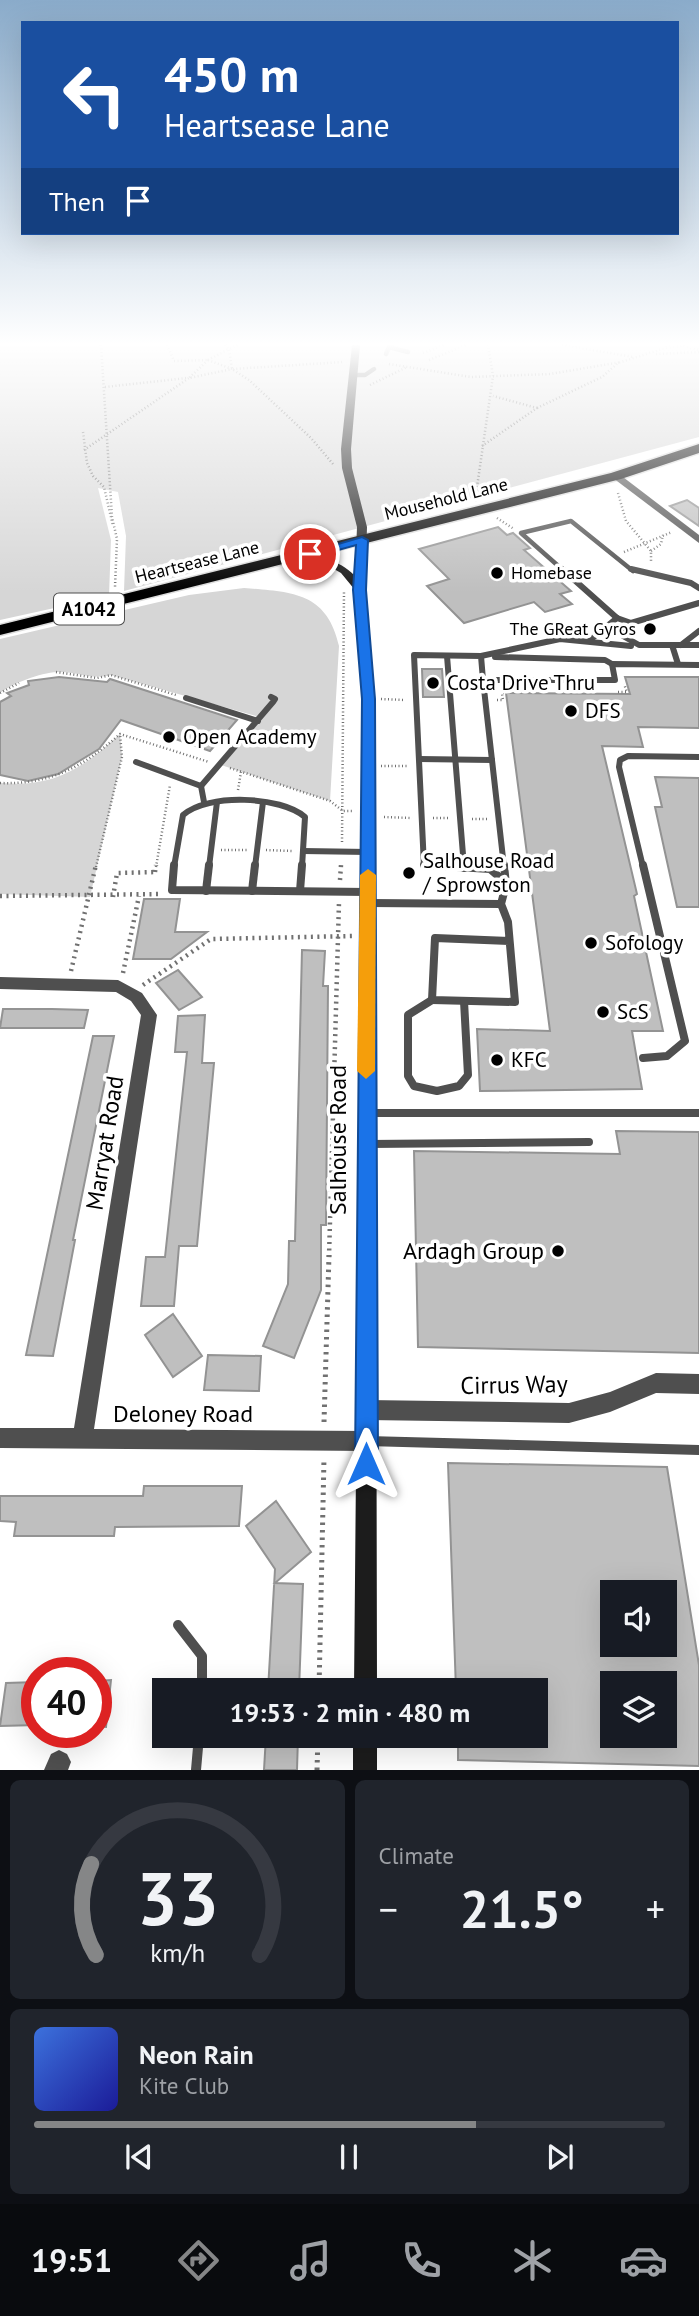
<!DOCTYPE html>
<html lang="en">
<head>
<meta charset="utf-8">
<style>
  :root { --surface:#171b24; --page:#20242c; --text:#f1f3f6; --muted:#9ea1a6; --line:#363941; --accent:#858687 }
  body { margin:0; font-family:"PT Sans",sans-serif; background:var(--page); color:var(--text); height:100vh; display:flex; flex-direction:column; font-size:26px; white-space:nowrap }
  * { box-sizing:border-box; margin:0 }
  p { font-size:23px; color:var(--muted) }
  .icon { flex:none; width:38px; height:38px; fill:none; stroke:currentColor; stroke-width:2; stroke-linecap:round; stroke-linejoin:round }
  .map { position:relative; height:1770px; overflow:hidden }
  .panel { display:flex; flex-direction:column; gap:10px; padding:10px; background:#0d0f14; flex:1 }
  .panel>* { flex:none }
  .hud { position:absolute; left:21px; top:21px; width:658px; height:214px; border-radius:0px; box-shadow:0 7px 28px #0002; background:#1a4fa0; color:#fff; overflow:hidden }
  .fabs { position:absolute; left:600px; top:1580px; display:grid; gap:14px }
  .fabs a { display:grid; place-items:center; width:77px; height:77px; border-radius:0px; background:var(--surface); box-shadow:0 7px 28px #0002; font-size:35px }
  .speed { position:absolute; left:21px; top:1657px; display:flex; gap:14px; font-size:35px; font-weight:700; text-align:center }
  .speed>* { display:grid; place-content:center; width:91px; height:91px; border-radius:50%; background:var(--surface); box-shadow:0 7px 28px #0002; line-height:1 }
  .speed .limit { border:10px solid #d22; background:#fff; color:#111 }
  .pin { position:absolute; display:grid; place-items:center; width:60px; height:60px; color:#fff; margin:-30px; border:4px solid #fff; border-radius:50%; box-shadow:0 2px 7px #0007 }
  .me { position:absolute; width:77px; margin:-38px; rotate:0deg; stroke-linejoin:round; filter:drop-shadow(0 0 5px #0008) }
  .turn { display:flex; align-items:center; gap:24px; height:147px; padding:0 28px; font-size:32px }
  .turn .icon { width:91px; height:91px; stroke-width:2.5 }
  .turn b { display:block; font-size:49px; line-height:60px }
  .then { display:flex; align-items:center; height:66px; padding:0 28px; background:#0003; gap:14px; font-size:26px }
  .big { font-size:52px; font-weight:800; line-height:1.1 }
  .panel .tile { flex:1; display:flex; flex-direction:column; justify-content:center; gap:10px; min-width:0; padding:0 24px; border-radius:10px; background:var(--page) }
  .panel .dial { align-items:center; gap:0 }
  .dial svg { height:182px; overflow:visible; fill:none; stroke:var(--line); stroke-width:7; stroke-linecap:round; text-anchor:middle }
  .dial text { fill:var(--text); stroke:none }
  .song { display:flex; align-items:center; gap:21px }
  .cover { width:84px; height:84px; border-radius:10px; background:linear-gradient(135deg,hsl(220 70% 55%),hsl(240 70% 35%)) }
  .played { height:7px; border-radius:4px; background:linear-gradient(90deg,var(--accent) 70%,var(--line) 70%) }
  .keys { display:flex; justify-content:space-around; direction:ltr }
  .heat { display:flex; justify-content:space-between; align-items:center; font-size:38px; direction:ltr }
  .panel .tiles { flex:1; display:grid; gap:10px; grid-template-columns:1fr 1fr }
  .tile:last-child { grid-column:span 2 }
  .trip { position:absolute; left:152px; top:1678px; width:396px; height:70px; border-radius:0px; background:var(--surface); box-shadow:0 7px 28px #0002; font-weight:800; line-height:70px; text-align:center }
  .tabs { display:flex; height:112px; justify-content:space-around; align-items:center; background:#090b0e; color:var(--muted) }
  .tabs .icon { width:49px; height:49px }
  .tabs .selected { color:var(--accent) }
  .tabs b { font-size:32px; color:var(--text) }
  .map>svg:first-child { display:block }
  .green { fill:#d6d6d6 }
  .building { fill:#bfbfbf; stroke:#939393; stroke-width:2; fill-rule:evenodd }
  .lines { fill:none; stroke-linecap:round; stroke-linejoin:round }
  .highway-casing { stroke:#dbdbdb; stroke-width:3 }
  .path-far2 { stroke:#717171; stroke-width:2.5; stroke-dasharray:1 2.5; stroke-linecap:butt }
  .path-far1 { stroke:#717171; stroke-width:4.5; stroke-dasharray:2 4.5; stroke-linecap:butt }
  .path { stroke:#717171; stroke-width:5; stroke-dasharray:2.5 5; stroke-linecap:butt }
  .lane-far3 { stroke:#4f4f4f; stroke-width:4.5 }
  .lane-far2 { stroke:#4f4f4f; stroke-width:6 }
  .lane-far1 { stroke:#4f4f4f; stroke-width:8 }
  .lane { stroke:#4f4f4f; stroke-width:10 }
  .street { fill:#4f4f4f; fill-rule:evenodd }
  .secondary { fill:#1c1c1c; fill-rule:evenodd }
  .highway { fill:#000; fill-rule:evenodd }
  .route { fill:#1a73e8; stroke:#114b97; stroke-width:2 }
  .slow { fill:#f59e0b }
  .poi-dot { fill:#000; stroke:#fff; stroke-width:2.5 }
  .labels { text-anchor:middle; stroke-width:7; stroke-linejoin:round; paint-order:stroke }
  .far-street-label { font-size:18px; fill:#000; stroke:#fff }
  .far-poi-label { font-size:18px; fill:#000; stroke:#fff; text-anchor:start }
  .shield { fill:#fff; stroke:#4c4c4c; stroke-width:2 }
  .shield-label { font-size:19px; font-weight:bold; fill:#000 }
  .poi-label { font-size:21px; fill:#000; stroke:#fff; text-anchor:start }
  .near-street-label { font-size:24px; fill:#000; stroke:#fff }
  .near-poi-label { font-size:24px; fill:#000; stroke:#fff; text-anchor:end }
</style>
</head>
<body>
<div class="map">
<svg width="699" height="1770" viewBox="0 0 699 1770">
  <rect width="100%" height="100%" fill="#fff"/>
  <g class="green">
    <polygon points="0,345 699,345 699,437 124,591 126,536 118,492 98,488 111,540 109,596 0,620"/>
    <path d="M 244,588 C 292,592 327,592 339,646 L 330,801 L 221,765 L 256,716 L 111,675 C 91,680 76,671 57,672 C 40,673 13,683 0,693 L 0,639 L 189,595 Z"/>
    <path d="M 120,734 L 122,757 L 90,897 L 0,894 L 0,783 C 53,788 82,769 120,734 Z"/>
  </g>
  <g class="building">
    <polygon points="687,500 699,508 699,526 670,506"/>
    <polygon points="498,527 507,535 513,533 530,548 524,550 571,591 560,594 572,604 545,612 534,602 464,623 427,586 449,579 419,549"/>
    <polygon points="422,669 442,669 444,697 423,697"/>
    <polygon points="59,677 107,682 110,679 237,720 210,751 121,720 99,749 58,774 28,781 0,775 0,702 11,696 7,693 29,685 28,681"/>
    <polygon points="625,677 699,677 699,728 638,727 643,747 602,746 637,894 634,896 663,1031 632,1031 642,1089 480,1091 477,1029 550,1031 506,693 630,694"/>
    <polygon points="655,777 699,778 699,907 677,907 655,807 662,807"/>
    <polygon points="144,899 180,899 175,932 207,932 171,959 133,959"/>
    <polygon points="302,950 325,951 323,986 328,986 326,1225 321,1225 321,1290 294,1358 263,1346 288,1284 289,1241 295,1241"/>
    <polygon points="178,970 202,997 179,1010 156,983"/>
    <polygon points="3,1009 52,1009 88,1010 84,1028 0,1028"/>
    <polygon points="205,1015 202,1063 214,1063 197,1246 179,1246 174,1306 141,1306 146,1257 165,1257 187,1052 175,1052 178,1016"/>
    <polygon points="93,1036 114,1036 73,1240 75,1240 53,1356 26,1355"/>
    <polygon points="616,1131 699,1132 699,1353 418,1347 414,1151 620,1154"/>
    <polygon points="173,1314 202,1356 173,1377 145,1335"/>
    <polygon points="208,1355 261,1356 259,1391 204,1390"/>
    <path d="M 448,1463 L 667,1467 L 699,1665 L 699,1766 L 458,1760 L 458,1736 L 536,1736 L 536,1690 L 456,1690 ZM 612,1592 L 665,1592 L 665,1645 L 612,1645 ZM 612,1684 L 665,1684 L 665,1736 L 612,1736 Z"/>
    <polygon points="144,1486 242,1486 239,1526 115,1527 114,1536 14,1536 16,1522 0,1521 0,1496 143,1496"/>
    <polygon points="276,1501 311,1552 275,1583 303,1584 299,1690 268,1690 275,1569 246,1526"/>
    <polygon points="111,1680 106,1727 96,1726 96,1681"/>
    <polygon points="37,1682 37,1725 0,1726 6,1683"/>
    <polygon points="266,1736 298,1736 297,1770 264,1770"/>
  </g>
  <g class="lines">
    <g class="highway-casing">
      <polygon id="highway" points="699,444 699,453 621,479 0,635 0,625 611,473"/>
    </g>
    <g class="path-far2">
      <polyline points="101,345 112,517 117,539 115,587"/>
      <polyline points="167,345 174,361 208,360"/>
      <polyline points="225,345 229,349 238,345"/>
      <polyline points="562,345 634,357"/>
      <polyline points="670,345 665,348 682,346 699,350"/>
      <polyline points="423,353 444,345"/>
      <polyline points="656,354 699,352"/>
      <polyline points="208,360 232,369"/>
      <polyline points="208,360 189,378 232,369"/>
      <polyline points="208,360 229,349 232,369"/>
      <polyline points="429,360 466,345"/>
      <polyline points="389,364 471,377 550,374 621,362"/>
      <polyline points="370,385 407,367"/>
      <polyline points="105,387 187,378"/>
      <polyline points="537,408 602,377 618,363 665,348"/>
      <polyline points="83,432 87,463 93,476 104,487 113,526"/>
      <polyline points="482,446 537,408 493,396"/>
      <polyline points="84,450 189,378"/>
      <polyline points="333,464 311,438 249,380 232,369 343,362"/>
      <polyline points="618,493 626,521 651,551 651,562"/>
      <polyline points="475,501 493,376 488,345"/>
      <polyline points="497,518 514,529"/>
      <polyline points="651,551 661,544 663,535"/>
      <polyline points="624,552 672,532"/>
      <polyline points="56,672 97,678 111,675 176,695"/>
      <polyline points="618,692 627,692 624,684"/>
      <polyline points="0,693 19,683"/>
      <polyline points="381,699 405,700"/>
      <polyline points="497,700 503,700 502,693 506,692"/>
      <polyline points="381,766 408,766"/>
      <polyline points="230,768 330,801 343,811 354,811"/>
      <path d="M 0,783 C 50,785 83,767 120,734 L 209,762"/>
      <polyline points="238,790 241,772"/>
      <polyline points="384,817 412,818"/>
      <polyline points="433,818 450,818"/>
      <polyline points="472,819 489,819"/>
      <polyline points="342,842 344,591"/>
      <polyline points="221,850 248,850"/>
      <polyline points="266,850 293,851"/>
      <polyline points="96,867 122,757 120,734"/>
      <polyline points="156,867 170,785"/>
      <polyline points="341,867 341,864"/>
    </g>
    <g class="path-far1">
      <polyline points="155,872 156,865"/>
      <polyline points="340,880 341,865"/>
      <polyline points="0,896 162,894"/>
      <polyline points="113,897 117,873 157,872"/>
      <polyline points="71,971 96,865"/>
      <polyline points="123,973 139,896"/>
      <polyline points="143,985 211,939 352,936"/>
      <polyline points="329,1257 339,902"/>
    </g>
    <g class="path">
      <polyline points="324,1422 329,1255"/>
      <polyline points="319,1690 324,1458"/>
      <polyline points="317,1770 318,1736"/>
    </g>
    <g class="lane-far3">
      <polyline points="386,354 389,347 408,352"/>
      <polyline points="353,375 365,375 374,369"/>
      <polyline points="564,571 521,533 571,521 633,571"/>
    </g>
    <g class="lane-far2">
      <polyline points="562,569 617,618 631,623"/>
      <polyline points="631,569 691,583 699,588"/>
      <polyline points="699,603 631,623 623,627 623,636 639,645 699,645"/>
      <polyline points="590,640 617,618"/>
      <polyline points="672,645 678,664"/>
      <polyline points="681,645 699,631"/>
      <polyline points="447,656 464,867"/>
      <polyline points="481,656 560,639 631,646"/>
      <polyline points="495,657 605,660 612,664"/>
      <polyline points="186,698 258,721"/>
      <polyline points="419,759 492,760"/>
      <polyline points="136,762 201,786 204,802"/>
      <polyline points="201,786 273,702 275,699 271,697"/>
      <polyline points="303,851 368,852"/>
      <path d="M 174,867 L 183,815 C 208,793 281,796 305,817 L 302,867"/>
      <polyline points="209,867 217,802"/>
      <polyline points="255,867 263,802"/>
      <polyline points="443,867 424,866 414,655 481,656 483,680"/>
      <polyline points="504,867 483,680 615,680 612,664 699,665"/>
      <polyline points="643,867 619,767 620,760 628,756 699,757"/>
    </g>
    <g class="lane-far1">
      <polyline points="174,865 172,890 368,892"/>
      <polyline points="424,865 490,869 504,881"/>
      <polyline points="464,865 464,868"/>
      <polyline points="504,865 506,885 501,904 508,922 515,1002 432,1000 435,938 509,941"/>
      <polyline points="643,865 685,1041 667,1056 643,1058"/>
      <polyline points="206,891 209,865"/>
      <polyline points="252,891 255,865"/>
      <polyline points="300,891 302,865"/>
      <polyline points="369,903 501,904"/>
      <polyline points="432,1000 408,1015 408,1076 414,1086 437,1091 459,1086 468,1075 464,1001"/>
      <polyline points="369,1113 699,1113"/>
      <polyline points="369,1144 589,1142"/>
    </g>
    <g class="lane">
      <polyline points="367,1441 699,1450"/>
      <polyline points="178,1625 202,1656 202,1690"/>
      <polyline points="196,1770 199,1736"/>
    </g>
    <g class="street">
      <polygon points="613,474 619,474 699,535 699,543 613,478"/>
      <polygon points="0,977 118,980 142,993 157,1015 94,1429 366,1431 373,1434 376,1441 373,1448 366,1451 0,1448 0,1428 74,1428 141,1015 131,1001 116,992 0,989"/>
      <polygon points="656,1373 699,1374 699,1394 656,1393 610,1412 569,1423 367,1420 360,1417 357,1410 360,1403 367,1400 569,1403 610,1392"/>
      <polygon points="59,1750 67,1754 71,1762 68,1770 44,1770 51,1754"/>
    </g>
    <g class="secondary">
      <path d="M 352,345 L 360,345 L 351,449 L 352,468 L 367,527 L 365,590 L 375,699 L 377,1690 L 354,1690 L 363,699 L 355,590 L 341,573 L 327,565 L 287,563 L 282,560 L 287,557 C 313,557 336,556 355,576 L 357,527 L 342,468 L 341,449 Z"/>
      <rect x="353" y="1736" width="24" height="34"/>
    </g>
    <use href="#highway" class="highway"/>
  </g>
  <linearGradient id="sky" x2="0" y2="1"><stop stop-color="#8aabca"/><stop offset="0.58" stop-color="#fff"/><stop offset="1" stop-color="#fff" stop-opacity="0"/></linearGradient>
  <rect width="699" height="593" fill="url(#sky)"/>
  <polygon class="route" points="362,537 368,540 366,590 375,699 378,1464 375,1472 366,1475 358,1472 355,1464 362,699 353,590 356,545 310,558 304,554"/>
  <polygon class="slow" points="368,869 376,875 375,1071 366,1079 357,1071 360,875"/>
  <g class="poi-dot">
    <circle cx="497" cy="573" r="7"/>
    <circle cx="650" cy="629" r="7"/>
    <circle cx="433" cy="683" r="7"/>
    <circle cx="571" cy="711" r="7"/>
    <circle cx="169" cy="737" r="7"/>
    <circle cx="409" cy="873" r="7"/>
    <circle cx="591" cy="943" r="7"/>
    <circle cx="603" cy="1012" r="7"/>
    <circle cx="497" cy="1060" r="7"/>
    <circle cx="558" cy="1251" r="7"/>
  </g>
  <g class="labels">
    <g class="far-street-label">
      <text transform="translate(446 499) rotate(-14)" y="6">Mousehold Lane</text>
      <text transform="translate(197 562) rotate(-14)" y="6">Heartsease Lane</text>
    </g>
    <g class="far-poi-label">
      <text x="511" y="579">Homebase</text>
      <text x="636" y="635" text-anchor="end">The GReat Gyros</text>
    </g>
    <rect class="shield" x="54" y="593.5" width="70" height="31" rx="5"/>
    <g class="shield-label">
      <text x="89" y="616">A1042</text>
    </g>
    <g class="poi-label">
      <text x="447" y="690">Costa Drive Thru</text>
      <text x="585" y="718">DFS</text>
      <text x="183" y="744">Open Academy</text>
      <text x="423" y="868">Salhouse Road<tspan x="423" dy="24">/ Sprowston</tspan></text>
      <text x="605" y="950">Sofology</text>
      <text x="617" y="1019">ScS</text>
      <text x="511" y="1067">KFC</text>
    </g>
    <g class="near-street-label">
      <text transform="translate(338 1140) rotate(-90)" y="8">Salhouse Road</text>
      <text transform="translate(105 1143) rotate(-81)" y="8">Marryat Road</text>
      <text transform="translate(514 1385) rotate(-1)" y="8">Cirrus Way</text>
      <text x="183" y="1422">Deloney Road</text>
    </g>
    <g class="near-poi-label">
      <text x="544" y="1259">Ardagh Group</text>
    </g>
  </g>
</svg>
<div class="fabs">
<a><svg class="icon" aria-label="sound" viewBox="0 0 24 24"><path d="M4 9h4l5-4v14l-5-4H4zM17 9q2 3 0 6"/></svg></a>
<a><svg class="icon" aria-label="layers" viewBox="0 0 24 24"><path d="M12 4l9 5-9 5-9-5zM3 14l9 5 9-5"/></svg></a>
</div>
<div class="speed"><div class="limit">40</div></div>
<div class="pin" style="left:310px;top:554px;background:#d93025"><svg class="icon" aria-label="arrive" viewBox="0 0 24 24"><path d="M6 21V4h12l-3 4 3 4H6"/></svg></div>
<svg class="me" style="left:366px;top:1464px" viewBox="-20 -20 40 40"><path d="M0-17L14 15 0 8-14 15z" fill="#1a73e8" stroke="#fff" stroke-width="4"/></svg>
<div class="trip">19:53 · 2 min · 480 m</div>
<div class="hud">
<div class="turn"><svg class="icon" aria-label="left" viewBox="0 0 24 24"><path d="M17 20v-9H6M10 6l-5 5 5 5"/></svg><div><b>450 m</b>Heartsease Lane</div></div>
<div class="then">Then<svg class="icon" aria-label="arrive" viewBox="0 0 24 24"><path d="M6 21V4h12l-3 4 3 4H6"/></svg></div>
</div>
</div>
<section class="panel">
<div class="tiles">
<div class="tile dial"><svg viewBox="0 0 100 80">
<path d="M14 69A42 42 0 1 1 86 69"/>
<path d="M14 69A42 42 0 0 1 12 29" stroke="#858687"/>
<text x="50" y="56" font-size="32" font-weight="700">33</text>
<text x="50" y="72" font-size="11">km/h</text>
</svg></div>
<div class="tile"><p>Climate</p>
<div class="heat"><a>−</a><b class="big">21.5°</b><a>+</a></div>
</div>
<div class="tile">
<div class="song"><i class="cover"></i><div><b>Neon Rain</b><p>Kite Club</p></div></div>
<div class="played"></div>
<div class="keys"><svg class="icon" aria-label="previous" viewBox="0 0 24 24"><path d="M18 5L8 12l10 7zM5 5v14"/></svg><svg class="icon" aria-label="pause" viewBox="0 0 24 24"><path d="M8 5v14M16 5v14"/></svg><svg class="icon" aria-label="next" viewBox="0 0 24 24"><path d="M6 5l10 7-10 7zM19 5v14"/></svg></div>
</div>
</div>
</section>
<nav class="tabs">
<b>19:51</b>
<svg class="icon selected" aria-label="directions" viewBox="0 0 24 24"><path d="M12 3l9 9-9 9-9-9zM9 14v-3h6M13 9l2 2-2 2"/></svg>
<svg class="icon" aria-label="music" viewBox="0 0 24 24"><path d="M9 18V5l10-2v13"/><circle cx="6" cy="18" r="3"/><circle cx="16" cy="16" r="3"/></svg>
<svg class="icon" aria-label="phone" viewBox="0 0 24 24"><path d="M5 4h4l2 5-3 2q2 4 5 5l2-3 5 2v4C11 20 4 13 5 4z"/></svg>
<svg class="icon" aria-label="climate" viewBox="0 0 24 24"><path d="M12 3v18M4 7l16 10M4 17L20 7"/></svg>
<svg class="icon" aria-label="car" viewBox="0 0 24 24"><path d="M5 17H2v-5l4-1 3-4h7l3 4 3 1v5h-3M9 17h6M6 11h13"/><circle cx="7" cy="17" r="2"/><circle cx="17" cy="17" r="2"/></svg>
</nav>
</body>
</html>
